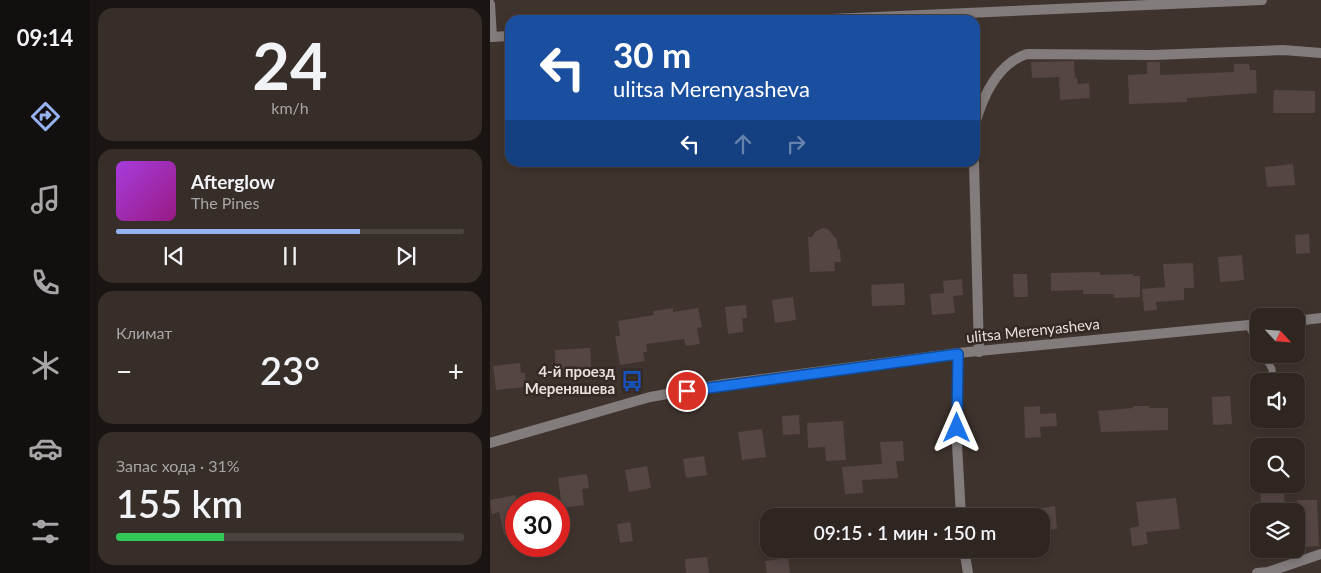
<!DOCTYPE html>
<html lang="ru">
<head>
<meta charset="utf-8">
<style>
  :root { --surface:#2f2622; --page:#372e2a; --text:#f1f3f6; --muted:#a7a5a5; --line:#4a4340; --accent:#95b2f1 }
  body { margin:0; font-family:Lato,sans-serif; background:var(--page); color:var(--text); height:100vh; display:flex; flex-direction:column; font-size:19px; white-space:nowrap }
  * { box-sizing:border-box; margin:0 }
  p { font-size:16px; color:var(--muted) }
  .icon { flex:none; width:28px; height:28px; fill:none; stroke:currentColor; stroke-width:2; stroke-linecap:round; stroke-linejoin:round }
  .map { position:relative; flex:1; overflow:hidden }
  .drawer { display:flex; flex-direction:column; gap:8px; padding:8px; background:#1a1513; width:400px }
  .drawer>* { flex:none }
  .guide { position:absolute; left:15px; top:15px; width:475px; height:152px; border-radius:15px; box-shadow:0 2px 8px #0003,0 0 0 1px var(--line); background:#1a4fa0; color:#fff; overflow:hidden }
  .needle { width:32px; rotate:116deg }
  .fabs { position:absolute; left:760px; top:308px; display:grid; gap:10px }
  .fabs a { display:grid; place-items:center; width:55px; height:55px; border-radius:10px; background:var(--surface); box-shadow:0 2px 8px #0003,0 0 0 1px var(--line); font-size:25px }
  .speed { position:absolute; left:15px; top:492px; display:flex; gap:10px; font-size:25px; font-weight:700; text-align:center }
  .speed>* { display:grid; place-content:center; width:65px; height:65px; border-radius:50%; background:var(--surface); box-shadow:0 2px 8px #0003,0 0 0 1px var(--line); line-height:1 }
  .speed .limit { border:8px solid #d22; background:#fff; color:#111 }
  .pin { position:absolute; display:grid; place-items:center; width:42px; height:42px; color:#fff; margin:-21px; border:2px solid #fff; border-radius:50%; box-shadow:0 1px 5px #0007 }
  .me { position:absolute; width:55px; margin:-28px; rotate:0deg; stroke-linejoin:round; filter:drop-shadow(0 0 4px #0008) }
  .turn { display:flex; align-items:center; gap:18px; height:105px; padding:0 25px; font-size:22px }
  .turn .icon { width:65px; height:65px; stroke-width:2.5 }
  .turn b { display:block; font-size:35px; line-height:42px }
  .lanes { display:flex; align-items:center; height:48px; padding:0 25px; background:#0003; justify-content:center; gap:25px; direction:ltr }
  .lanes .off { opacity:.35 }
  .big { font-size:38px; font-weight:600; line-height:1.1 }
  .drawer .tile { flex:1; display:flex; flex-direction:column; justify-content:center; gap:8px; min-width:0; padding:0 18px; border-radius:15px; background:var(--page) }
  .drawer .dial { align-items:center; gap:0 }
  .dial b { font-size:65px; line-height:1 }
  .song { display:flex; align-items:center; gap:15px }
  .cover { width:60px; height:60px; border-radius:8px; background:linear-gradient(135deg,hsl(280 70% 55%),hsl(310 70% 35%)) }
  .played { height:5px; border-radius:2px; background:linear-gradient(90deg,var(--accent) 70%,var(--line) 70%) }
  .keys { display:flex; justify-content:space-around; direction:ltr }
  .heat { display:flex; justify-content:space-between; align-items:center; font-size:28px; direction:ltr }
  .charge { height:8px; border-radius:4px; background:linear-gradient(90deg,#34c759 31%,var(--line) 0) }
  .trip { position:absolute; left:270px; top:508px; width:290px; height:50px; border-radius:15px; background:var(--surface); box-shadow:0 2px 8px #0003,0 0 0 1px var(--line); font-weight:600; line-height:50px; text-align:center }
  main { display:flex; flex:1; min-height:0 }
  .tab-bar { display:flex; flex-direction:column; width:90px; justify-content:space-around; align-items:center; background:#130f0e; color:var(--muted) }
  .tab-bar .icon { width:35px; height:35px }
  .tab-bar .active { color:var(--accent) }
  .tab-bar b { font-size:22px; color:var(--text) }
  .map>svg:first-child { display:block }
  .building { fill:#554644 }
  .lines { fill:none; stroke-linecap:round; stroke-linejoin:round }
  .service { stroke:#837c7c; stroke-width:7 }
  .minor { stroke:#837c7c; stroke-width:10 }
  .tertiary { stroke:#837c7c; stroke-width:10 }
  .route-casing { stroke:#114b97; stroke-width:12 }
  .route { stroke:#1a73e8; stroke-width:9 }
  .labels { text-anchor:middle; stroke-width:5; stroke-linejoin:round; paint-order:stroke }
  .street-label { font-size:15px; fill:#e8e0dc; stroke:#352923 }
  .poi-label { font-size:15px; font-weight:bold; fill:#e8e0dc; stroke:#352923; text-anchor:end }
</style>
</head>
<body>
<main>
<nav class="tab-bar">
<b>09:14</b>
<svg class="icon active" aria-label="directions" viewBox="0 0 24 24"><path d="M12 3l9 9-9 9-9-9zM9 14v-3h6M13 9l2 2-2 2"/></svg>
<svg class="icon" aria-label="music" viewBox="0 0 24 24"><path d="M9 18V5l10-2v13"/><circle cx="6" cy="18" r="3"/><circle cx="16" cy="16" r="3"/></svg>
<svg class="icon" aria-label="phone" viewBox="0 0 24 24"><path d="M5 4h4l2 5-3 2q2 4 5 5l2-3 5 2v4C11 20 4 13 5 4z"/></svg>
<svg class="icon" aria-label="climate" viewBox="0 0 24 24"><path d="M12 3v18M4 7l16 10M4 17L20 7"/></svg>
<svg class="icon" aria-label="car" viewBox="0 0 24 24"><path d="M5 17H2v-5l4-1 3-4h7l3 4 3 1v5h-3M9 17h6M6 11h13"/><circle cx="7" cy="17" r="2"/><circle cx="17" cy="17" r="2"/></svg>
<svg class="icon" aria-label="filters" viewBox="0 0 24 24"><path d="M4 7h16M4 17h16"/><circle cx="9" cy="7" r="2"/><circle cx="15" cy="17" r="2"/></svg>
</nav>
<section class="drawer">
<div class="tile dial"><b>24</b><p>km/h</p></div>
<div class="tile">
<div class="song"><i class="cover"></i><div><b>Afterglow</b><p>The Pines</p></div></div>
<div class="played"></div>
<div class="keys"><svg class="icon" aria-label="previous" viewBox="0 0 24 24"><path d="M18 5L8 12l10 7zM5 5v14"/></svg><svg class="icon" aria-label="pause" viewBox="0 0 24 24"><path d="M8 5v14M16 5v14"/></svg><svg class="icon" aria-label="next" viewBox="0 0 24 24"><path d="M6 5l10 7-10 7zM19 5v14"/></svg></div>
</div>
<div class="tile"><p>Климат</p>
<div class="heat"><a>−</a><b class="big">23°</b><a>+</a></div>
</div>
<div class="tile"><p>Запас хода · 31%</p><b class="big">155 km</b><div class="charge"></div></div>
</section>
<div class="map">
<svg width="831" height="573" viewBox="0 0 831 573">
  <rect width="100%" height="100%" fill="#3f332d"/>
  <g class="building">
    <polygon points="584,61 585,78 587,78 588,84 599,83 600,98 570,100 569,77 542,78 541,62"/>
    <polygon points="657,62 670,62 670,75 744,72 744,64 759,64 760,70 766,70 767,93 697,98 697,102 639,104 638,75 657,74"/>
    <polygon points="784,90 825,91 825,113 783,113"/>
    <polygon points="803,164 805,185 777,187 775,167"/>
    <polygon points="333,228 338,229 347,240 348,250 350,249 351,262 344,262 345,271 320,272 318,237 322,237 325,232"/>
    <polygon points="819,234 820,253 806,254 805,235"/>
    <polygon points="752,255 754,280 730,282 728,257"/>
    <polygon points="703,263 704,288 694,288 694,300 666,302 667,310 654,311 652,289 675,287 673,264"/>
    <polygon points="610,272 610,275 643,274 643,276 650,276 650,297 624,298 624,294 593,294 593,290 561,291 561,273"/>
    <polygon points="523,274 537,274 538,297 524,297"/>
    <polygon points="472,279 473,295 463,296 465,313 442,315 440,294 454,293 453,281"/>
    <polygon points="414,283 415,305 382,306 381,285"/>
    <polygon points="303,297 306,320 285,323 282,300"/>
    <polygon points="256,305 257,318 252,318 253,332 238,334 235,307"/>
    <polygon points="183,308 183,312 208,308 212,327 207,328 210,344 196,346 194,339 156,344 157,352 153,352 155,361 130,365 125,336 130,336 128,321 164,315 163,311"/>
    <polygon points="100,348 101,367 82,368 82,374 66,375 65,350"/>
    <polygon points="30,363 31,373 35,373 36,387 6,390 3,366"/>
    <polygon points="740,396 742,424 723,425 722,397"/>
    <polygon points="550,406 550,414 566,413 567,426 550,427 551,437 535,438 534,407"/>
    <polygon points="643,406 659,406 659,408 678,408 678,430 611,432 608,411 643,408"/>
    <polygon points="309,415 310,434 293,435 292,416"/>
    <polygon points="353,421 356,460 336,461 335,447 318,448 317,423"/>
    <polygon points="272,429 276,457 252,460 248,432"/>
    <polygon points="413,441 414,461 406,461 408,478 372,480 373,493 355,494 352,467 392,464 390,442"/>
    <polygon points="214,456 217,475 196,478 193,459"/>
    <polygon points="157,466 161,488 139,492 135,470"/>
    <polygon points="97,474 99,488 92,489 94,505 72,508 68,478"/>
    <polygon points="794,487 795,511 771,511 770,488"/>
    <polygon points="26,495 26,533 14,535 9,512 2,514 0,500"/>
    <polygon points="686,498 690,529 656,532 658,544 642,546 640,528 649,526 646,502"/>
    <polygon points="807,500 827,500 829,546 809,547"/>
    <polygon points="565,506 567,529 551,531 551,508"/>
    <polygon points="140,522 143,541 130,543 127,524"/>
    <polygon points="217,557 219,573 196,573 195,559"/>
    <polygon points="298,558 300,573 277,573 275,561"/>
  </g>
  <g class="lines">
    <g class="service">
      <polyline points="758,325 769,345"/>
      <polyline points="773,354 782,369 783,381"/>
      <polyline points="788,419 788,425"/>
    </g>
    <g class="minor">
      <polyline points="0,4 2,37"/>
      <path d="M 485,124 C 493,96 508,63 537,54 L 663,55 L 793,50 L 831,53"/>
      <polyline points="484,162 489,352"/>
      <polyline points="806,321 831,318"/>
      <polyline points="468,353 467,444 471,516"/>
      <polyline points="0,443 160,397 234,384 468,353 769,324"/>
      <polyline points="474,549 478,573"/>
      <polyline points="767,573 778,572 831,554"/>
    </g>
    <g class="tertiary">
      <polyline points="318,20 772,0"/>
      <polyline points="0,37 20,36"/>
    </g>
  </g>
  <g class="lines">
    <g class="route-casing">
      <polyline id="route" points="197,391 468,354 467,428"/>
    </g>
    <use href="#route" class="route"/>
  </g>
  <defs>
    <g id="bus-bare" transform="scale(1.725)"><path d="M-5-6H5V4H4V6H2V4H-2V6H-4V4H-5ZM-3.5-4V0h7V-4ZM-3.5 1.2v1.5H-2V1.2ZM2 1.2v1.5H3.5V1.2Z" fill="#1a4fb4" stroke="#352923" stroke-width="2.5" paint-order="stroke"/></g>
  </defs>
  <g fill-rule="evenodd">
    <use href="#bus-bare" x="142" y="381"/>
  </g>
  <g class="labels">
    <g class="street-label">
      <text transform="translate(543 331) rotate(-6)" y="5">ulitsa Merenyasheva</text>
    </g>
    <g class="poi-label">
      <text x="125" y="377">4-й проезд<tspan x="125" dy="17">Мереняшева</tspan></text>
    </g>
  </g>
</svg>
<div class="fabs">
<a><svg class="needle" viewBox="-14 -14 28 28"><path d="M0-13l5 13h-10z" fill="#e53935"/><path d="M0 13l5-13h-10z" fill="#a7a5a5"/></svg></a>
<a><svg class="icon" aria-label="sound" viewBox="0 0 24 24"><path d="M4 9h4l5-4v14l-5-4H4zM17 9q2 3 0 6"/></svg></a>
<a><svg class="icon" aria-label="search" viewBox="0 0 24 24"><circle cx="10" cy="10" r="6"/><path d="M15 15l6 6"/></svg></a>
<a><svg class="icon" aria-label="layers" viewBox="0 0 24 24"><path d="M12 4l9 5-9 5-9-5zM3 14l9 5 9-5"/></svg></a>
</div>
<div class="speed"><div class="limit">30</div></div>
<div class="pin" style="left:197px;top:391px;background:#d93025"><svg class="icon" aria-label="arrive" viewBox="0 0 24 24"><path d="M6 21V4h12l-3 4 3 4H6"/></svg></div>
<svg class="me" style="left:467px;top:428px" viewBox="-20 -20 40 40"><path d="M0-17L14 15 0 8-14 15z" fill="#1a73e8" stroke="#fff" stroke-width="4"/></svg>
<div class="trip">09:15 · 1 мин · 150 m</div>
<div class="guide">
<div class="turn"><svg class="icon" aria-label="left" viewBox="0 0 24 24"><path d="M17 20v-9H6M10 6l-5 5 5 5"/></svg><div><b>30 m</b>ulitsa Merenyasheva</div></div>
<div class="lanes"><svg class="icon" aria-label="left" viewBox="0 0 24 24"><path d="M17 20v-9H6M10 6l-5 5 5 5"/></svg><svg class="icon off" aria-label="ahead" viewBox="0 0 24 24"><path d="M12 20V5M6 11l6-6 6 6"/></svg><svg class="icon off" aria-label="right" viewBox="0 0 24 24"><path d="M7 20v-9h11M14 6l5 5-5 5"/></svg></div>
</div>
</div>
</main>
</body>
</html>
